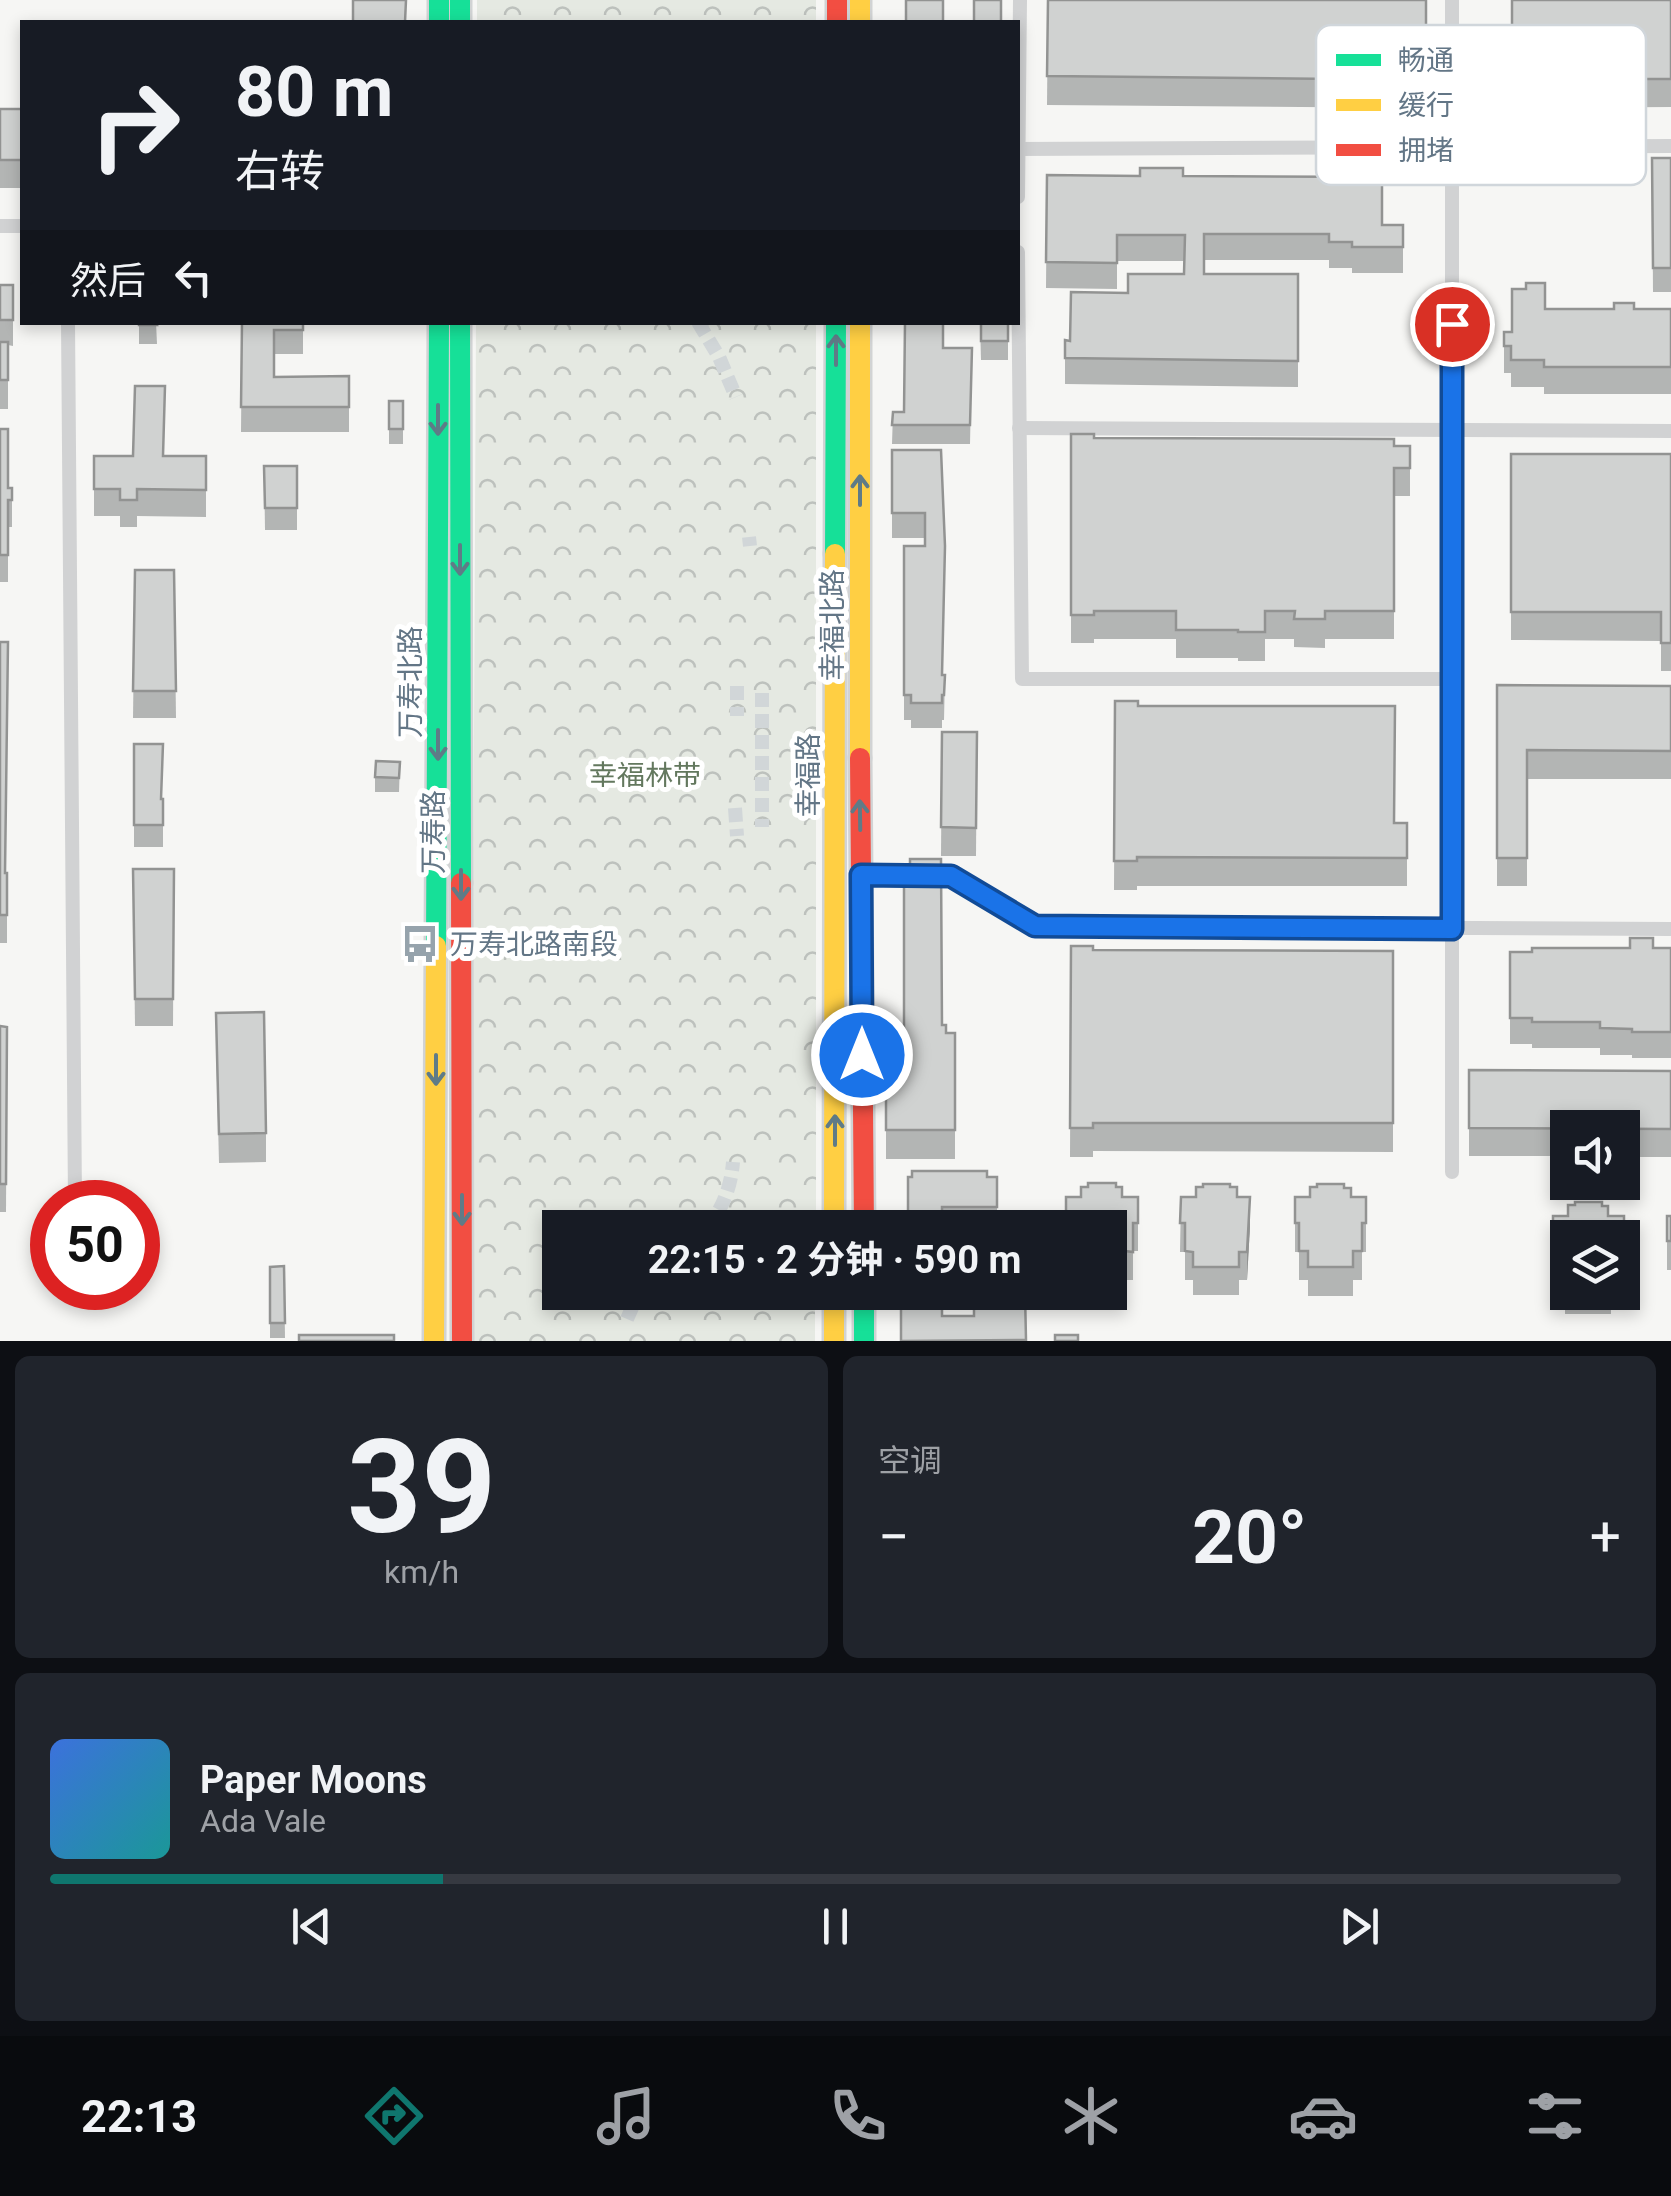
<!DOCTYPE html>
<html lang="zh">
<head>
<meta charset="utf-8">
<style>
  :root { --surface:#171b24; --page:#20242c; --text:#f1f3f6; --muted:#9ea1a6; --line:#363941; --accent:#0f766e }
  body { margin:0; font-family:Roboto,"Noto Sans SC",sans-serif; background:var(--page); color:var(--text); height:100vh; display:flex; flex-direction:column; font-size:38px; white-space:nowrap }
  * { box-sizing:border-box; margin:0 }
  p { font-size:32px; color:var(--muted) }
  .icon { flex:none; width:55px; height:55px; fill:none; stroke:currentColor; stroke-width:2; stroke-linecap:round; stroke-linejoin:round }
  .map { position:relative; height:1341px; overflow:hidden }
  .side { display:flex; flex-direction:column; gap:15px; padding:15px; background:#0d0f14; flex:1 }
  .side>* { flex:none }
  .banner { position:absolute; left:20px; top:20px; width:1000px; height:305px; border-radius:0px; box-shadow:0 5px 15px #0003; background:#171b24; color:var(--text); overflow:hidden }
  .controls { position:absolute; left:1550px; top:1110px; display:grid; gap:20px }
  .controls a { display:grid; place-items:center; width:90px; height:90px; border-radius:0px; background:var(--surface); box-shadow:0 5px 15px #0003; font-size:50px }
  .speed { position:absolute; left:30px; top:1180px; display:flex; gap:20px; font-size:50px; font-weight:700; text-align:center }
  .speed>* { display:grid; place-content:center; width:130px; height:130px; border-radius:50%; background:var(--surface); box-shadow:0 5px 15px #0003; line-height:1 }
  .speed .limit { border:15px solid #d22; background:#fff; color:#111 }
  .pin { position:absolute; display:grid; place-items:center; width:85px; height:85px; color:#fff; margin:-42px; border:5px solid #fff; border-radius:50%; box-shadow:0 2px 10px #0007 }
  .me { position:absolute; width:110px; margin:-55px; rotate:0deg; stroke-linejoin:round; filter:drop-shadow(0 0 8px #0008) }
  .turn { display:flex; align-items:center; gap:35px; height:210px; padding:0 50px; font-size:45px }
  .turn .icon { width:130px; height:130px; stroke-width:2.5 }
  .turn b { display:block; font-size:70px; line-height:85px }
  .then { display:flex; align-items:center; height:95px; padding:0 50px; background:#0003; gap:20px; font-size:38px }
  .big { font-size:75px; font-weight:700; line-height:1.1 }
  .side .card { flex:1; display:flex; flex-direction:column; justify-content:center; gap:15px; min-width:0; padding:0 35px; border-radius:15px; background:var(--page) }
  .side .dial { align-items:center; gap:0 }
  .dial b { font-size:130px; line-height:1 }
  .song { display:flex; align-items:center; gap:30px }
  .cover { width:120px; height:120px; border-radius:15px; background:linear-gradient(135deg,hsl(220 70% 55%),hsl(180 70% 35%)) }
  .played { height:10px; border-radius:5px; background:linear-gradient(90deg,var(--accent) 25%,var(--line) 25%) }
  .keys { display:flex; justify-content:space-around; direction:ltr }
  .heat { display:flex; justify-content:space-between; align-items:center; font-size:55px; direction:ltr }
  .side .tiles { flex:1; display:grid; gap:15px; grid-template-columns:1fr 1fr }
  .card:last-child { grid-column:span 2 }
  .trip { position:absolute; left:542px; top:1210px; width:585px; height:100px; border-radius:0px; background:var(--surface); box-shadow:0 5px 15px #0003; font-weight:700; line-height:100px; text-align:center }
  .dock { display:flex; height:160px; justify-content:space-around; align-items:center; background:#090b0e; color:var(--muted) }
  .dock .icon { width:70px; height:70px }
  .dock .current { color:var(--accent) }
  .dock b { font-size:45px; color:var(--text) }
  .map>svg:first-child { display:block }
  .park { fill:url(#park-crowns) }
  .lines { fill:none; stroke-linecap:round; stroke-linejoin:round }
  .street-tunnel { stroke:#d1d6d8; stroke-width:14; stroke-dasharray:14 7; stroke-linecap:butt }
  .fast-casing { stroke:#d1d3d4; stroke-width:25 }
  .slow-casing { stroke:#d1d3d4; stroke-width:25 }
  .jam-casing { stroke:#d1d3d4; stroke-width:25 }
  .street { stroke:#d1d2d3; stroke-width:14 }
  .fast { stroke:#16e098; stroke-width:20 }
  .slow { stroke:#ffcf43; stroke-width:20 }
  .jam { stroke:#f24e42; stroke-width:20 }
  .wall { fill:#b3b5b4 }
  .shaded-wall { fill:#929392 }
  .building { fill:#d0d2d1; stroke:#929392; stroke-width:2.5 }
  .oneway { stroke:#5f7b87 }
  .route-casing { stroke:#114b97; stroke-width:25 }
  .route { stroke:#1a73e8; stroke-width:18 }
  .labels { text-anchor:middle; stroke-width:10; stroke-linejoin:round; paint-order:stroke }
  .street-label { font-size:28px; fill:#637686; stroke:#fff }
  .park-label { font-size:28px; fill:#63785e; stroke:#fff }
  .poi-label { font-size:28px; fill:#637686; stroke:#fff; text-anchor:start }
  .key { fill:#fff; stroke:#d0d6db; stroke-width:2.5 }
  .key-label { font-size:28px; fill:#637686 }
</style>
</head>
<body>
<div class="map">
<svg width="1671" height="1341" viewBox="0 0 1671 1341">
  <defs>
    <pattern id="park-crowns" width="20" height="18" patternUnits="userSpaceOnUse" patternTransform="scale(2.5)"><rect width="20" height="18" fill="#e5e9e2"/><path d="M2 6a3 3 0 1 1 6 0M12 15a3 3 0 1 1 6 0" fill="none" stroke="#bdc1bd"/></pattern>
  </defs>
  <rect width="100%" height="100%" fill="#f6f6f4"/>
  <g class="park">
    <rect x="477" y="0" width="339" height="22"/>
    <polygon points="476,323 816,323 816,1227 560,1228 560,1292 815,1293 815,1341 471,1341"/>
  </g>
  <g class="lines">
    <g class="street-tunnel">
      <polyline points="698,322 719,357 736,397"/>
      <polyline points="749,537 750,546"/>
      <polyline points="737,686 737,716"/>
      <polyline points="762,693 762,827"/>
      <polyline points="735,808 737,836"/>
      <path d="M 708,1228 C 723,1207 731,1187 733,1162"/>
      <polyline points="627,1319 636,1299 642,1292"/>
    </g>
    <g class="fast-casing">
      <g id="fast">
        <polyline points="439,0 439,22"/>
        <polyline points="460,0 460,22"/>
        <polyline points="460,322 461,883"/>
        <polyline points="835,554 836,322"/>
        <polyline points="436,946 439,322"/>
        <polyline points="864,1292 864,1341"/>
      </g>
    </g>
    <g class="slow-casing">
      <g id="slow">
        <polyline points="860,0 860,22"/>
        <polyline points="860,322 860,758"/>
        <polyline points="834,1228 835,554"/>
        <polyline points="834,1292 834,1341"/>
        <polyline points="434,1341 436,946"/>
      </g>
    </g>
    <g class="jam-casing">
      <g id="jam">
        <polyline points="837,0 837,22"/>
        <polyline points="860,758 864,1228"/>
        <polyline points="461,883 462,1341"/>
      </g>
    </g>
    <g class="street">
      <polyline points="1452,0 1452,1172"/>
      <polyline points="1018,149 1671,146"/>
      <polyline points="1018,197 1020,0"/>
      <polyline points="0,226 22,226"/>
      <polyline points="1018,252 1022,679 1452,679"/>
      <polyline points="68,322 75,1202"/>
      <polyline points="1019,428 1671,431"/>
      <polyline points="861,875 951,876 1035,926 1671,929"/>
    </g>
    <use href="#fast" class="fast"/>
    <use href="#slow" class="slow"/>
    <use href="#jam" class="jam"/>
  </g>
  <g class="wall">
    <polygon points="1048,0 1427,0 1426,108 1047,105"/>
    <polygon points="1512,0 1671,0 1671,107 1512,108"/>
    <rect x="0" y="109" width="22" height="79"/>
    <polygon points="1652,158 1671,158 1671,292 1653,292"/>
    <polygon points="1047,175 1183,176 1382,225 1403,225 1403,273 1352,273 1352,268 1329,268 1329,260 1204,260 1204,274 1298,274 1298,387 1065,384 1065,340 1070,341 1128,293 1184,274 1184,261 1117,261 1117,289 1046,288"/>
    <polygon points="0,285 13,285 13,346 8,345 8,409 0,409"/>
    <polygon points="1526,289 1545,309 1671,309 1671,394 1544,394 1544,387 1511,387 1511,373 1504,373 1504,332 1512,332"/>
    <polygon points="139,322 156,322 157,344 139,344"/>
    <polygon points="242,322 303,322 303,354 274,354 274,377 349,376 349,432 241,432"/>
    <polygon points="980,322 1008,322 1008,360 981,360"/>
    <polygon points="943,348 972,348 970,444 892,444 893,412 904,412"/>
    <rect x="389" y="401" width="14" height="43"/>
    <polygon points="0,429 8,488 12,488 12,527 8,527 8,582 0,582"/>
    <polygon points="1071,434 1094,438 1410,446 1410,496 1394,496 1394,639 1325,639 1325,648 1294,647 1294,639 1265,639 1265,661 1238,661 1238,658 1176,658 1176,639 1094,639 1094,643 1071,643"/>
    <polygon points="892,450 941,450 943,675 945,675 944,720 942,720 942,728 911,728 911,720 904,720 904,546 925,546 925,538 892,538"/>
    <polygon points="1511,454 1671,454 1671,671 1661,671 1661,641 1511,640"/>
    <polygon points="94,456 206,456 206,517 137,516 137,527 120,527 120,516 94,516"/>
    <polygon points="264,466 297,466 297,530 265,530"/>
    <polygon points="135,570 174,570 176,718 133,718"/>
    <polygon points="0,642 5,873 7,873 7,943 0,943"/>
    <polygon points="1497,685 1671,686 1671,779 1527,779 1527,886 1497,886"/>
    <polygon points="1115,701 1138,706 1394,823 1407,823 1407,886 1137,886 1137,890 1114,890"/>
    <polygon points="942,732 977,732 976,856 941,856"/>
    <polygon points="134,744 163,799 163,847 134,847"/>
    <polygon points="400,762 399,792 375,792 375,777"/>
    <polygon points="133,869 174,869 173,1026 135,1026"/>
    <polygon points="1071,946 1093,950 1393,951 1393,1152 1093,1151 1093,1157 1070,1157"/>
    <polygon points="1671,948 1671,1058 1632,1058 1632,1055 1600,1055 1600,1048 1532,1048 1532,1044 1510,1044 1510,952"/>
    <polygon points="942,1025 946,1033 955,1033 955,1159 886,1159 886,1035 904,1034"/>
    <polygon points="0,1026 7,1027 6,1212 0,1212"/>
    <polygon points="216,1042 266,1133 266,1162 219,1163"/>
    <polygon points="1469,1070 1671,1071 1671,1157 1622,1157 1622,1128 1568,1128 1568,1156 1469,1156"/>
    <polygon points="912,1177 997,1177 997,1228 908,1228"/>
    <polygon points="1116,1187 1122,1197 1138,1197 1138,1251 1133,1251 1133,1280 1125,1280 1124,1296 1079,1295 1079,1292 1110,1292 1110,1228 1066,1228 1066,1197 1081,1197"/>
    <polygon points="1230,1187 1237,1197 1250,1226 1247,1280 1239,1280 1239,1295 1193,1295 1193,1280 1185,1280 1185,1252 1180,1252 1181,1197 1196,1197"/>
    <polygon points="1344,1188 1351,1197 1366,1197 1366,1252 1362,1252 1362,1280 1353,1280 1353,1296 1308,1296 1308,1280 1299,1280 1299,1252 1295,1252 1295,1197 1310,1197"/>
    <polygon points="1602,1206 1608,1216 1624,1216 1624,1270 1622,1270 1622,1238 1568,1238 1568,1292 1620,1292 1620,1299 1611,1299 1611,1314 1565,1314 1565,1299 1557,1299 1557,1270 1553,1270 1553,1216 1568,1216"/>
    <polygon points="1667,1216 1671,1216 1671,1299 1671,1270 1667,1270"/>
    <polygon points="284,1266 285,1338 270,1338 270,1267"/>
  </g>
  <polygon class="shaded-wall" points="1250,1197 1250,1226 1247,1280 1247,1252"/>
  <g class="building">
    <polygon points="353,0 406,0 405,22 353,22"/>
    <rect x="906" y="0" width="37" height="22"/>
    <rect x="974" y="0" width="27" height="22"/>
    <polygon points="1048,0 1426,0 1426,80 1047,76"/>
    <rect x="1512" y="0" width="159" height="79"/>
    <rect x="0" y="109" width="22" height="51"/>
    <polygon points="1652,158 1671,158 1671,268 1653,268"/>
    <polygon points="1140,168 1183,168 1183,176 1382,177 1382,225 1403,225 1403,247 1352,247 1352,242 1329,242 1329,234 1204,234 1204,274 1298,274 1298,361 1065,358 1065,340 1070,341 1071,292 1128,293 1128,274 1184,274 1185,235 1117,235 1117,263 1046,262 1047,175 1140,176"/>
    <polygon points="1526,283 1545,283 1545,309 1614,309 1614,303 1634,303 1634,309 1671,309 1671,367 1544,367 1544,360 1511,360 1511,346 1504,346 1504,332 1512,332 1512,289 1526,289"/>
    <rect x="0" y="285" width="13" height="35"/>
    <polygon points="139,322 156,322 157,325 139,325"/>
    <polygon points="242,322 303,322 303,330 274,330 274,377 349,376 349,407 241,407"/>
    <polygon points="905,322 943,322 943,348 972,348 970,425 892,425 893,412 904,412"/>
    <rect x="981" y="322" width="27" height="19"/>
    <rect x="0" y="342" width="8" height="38"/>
    <polygon points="135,386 165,386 163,456 206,456 206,490 137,489 137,500 120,500 120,489 94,489 94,456 133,456"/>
    <rect x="389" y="401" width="14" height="28"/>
    <polygon points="0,429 8,429 8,488 12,488 12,500 8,500 8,555 0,555"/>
    <polygon points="1071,434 1094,434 1094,438 1394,439 1394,446 1410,446 1410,468 1394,468 1394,611 1325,611 1325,619 1294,619 1295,611 1265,611 1265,632 1238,632 1238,630 1176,630 1176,611 1094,611 1094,615 1071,615"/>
    <polygon points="892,450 941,450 945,546 942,675 945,675 944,695 942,695 942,703 911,703 911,695 904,695 904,546 925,546 925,513 892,513"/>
    <polygon points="1511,454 1671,454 1671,643 1661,643 1661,612 1511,612"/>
    <polygon points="264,466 297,466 297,508 265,508"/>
    <polygon points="135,570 174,570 176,691 133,691"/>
    <polygon points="0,642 8,642 5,873 7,873 7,915 0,915"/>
    <polygon points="1497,685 1671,686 1671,751 1527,750 1527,858 1497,858"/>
    <polygon points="1115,701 1138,701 1138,706 1395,706 1394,823 1407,823 1407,858 1137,857 1137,861 1114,861"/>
    <polygon points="942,732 977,732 976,828 941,827"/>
    <polygon points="134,744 163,744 161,799 163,799 163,825 134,825"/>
    <polygon points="376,761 400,762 399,778 375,777"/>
    <polygon points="910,859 941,859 942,1025 946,1025 946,1033 955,1033 955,1130 886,1130 886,1035 904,1034 904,867 910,867"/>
    <polygon points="133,869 174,869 173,999 135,999"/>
    <polygon points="1630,938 1653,938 1653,948 1671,948 1671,1032 1632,1032 1632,1029 1600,1028 1600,1022 1532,1022 1532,1018 1510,1018 1510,952 1532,952 1532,948 1630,948"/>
    <polygon points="1071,946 1093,946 1093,950 1393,951 1393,1123 1093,1123 1093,1128 1070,1128"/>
    <polygon points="264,1012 266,1133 219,1134 216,1013"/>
    <polygon points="0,1026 7,1027 6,1184 0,1184"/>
    <polygon points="1469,1070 1671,1071 1671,1129 1469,1128"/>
    <polygon points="912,1171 987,1171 987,1177 997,1177 997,1207 942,1207 942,1228 908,1228 908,1177 912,1177"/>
    <polygon points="1088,1183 1116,1183 1116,1187 1122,1187 1122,1197 1138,1197 1138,1223 1133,1223 1133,1252 1125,1251 1124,1267 1110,1267 1110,1228 1070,1228 1070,1223 1066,1223 1066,1197 1081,1197 1081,1187 1088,1187"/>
    <polygon points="1203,1184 1230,1184 1230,1187 1237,1187 1237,1197 1250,1197 1247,1252 1239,1252 1239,1267 1193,1267 1193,1252 1185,1251 1185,1223 1180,1223 1181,1197 1196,1197 1196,1187 1203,1187"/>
    <polygon points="1317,1184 1344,1184 1344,1188 1351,1188 1351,1197 1366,1197 1366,1223 1362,1223 1362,1251 1353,1251 1353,1267 1308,1267 1308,1251 1299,1251 1299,1223 1295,1223 1295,1197 1310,1197 1310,1187 1317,1187"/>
    <polygon points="1575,1202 1602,1202 1602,1206 1608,1206 1608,1216 1624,1216 1624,1241 1622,1241 1622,1238 1568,1238 1568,1285 1565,1285 1565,1270 1557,1270 1557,1241 1553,1241 1553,1216 1568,1216 1568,1205 1575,1205"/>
    <rect x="1667" y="1216" width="4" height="25"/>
    <polygon points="284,1266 285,1323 270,1323 270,1267"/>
    <polygon points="908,1292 942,1292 942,1316 974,1316 974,1292 1025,1292 1026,1340 901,1341 901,1303 908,1303"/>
    <rect x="299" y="1335" width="95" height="6"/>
    <rect x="1055" y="1335" width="23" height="6"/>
  </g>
  <defs><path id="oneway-shaft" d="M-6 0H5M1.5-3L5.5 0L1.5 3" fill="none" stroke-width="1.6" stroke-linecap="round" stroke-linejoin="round" transform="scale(2.5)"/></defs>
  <g class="oneway">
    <use href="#oneway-shaft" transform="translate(836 350) rotate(-90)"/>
    <use href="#oneway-shaft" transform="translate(438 420) rotate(90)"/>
    <use href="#oneway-shaft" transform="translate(860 490) rotate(-90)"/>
    <use href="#oneway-shaft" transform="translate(460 560) rotate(90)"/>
    <use href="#oneway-shaft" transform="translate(438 745) rotate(90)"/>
    <use href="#oneway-shaft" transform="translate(860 815) rotate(-91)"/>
    <use href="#oneway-shaft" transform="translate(461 885) rotate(90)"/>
    <use href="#oneway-shaft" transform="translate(436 1070) rotate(90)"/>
    <use href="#oneway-shaft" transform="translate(835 1130) rotate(-90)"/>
    <use href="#oneway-shaft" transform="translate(462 1210) rotate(90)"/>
  </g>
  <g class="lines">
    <g class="route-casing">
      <polyline id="route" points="862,1055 861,875 951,876 1035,926 1452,929 1452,324"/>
    </g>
    <use href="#route" class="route"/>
  </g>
  <defs>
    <g id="bus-bare" transform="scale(3)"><path d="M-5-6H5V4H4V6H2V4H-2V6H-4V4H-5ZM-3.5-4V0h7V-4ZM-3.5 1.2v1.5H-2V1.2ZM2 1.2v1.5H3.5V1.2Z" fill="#96a3ac" stroke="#fff" stroke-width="2.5" paint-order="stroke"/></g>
  </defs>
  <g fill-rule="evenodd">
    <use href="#bus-bare" x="420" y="944"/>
  </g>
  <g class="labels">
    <g class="street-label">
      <text transform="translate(832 625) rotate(-90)" y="10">幸福北路</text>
      <text transform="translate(410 682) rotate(-90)" y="10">万寿北路</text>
      <text transform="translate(808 775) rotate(-90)" y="10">幸福路</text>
      <text transform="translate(433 832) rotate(-90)" y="10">万寿路</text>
    </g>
    <g class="park-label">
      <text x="645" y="785">幸福林带</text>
    </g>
    <g class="poi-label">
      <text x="450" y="954">万寿北路南段</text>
    </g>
  </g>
  <rect x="1316" y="25" width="330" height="160" rx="15" class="key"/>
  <rect x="1336" y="54" width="45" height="12" fill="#16e098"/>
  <rect x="1336" y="99" width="45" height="12" fill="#ffcf43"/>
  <rect x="1336" y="144" width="45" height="12" fill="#f24e42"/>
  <g class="key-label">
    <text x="1398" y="70">畅通</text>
    <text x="1398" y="115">缓行</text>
    <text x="1398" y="160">拥堵</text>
  </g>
</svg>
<div class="controls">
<a><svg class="icon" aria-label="sound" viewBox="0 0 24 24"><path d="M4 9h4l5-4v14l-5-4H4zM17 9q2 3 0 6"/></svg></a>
<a><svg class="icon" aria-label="layers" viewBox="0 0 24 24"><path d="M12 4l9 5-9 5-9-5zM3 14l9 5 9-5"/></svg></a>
</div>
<div class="speed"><div class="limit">50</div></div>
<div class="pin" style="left:1452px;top:324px;background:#d93025"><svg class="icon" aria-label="arrive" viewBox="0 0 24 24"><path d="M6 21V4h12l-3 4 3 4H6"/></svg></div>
<svg class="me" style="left:862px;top:1055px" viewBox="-20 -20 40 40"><circle r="17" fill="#1a73e8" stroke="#fff" stroke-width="3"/><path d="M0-11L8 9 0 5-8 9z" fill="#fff"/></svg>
<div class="trip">22:15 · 2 分钟 · 590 m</div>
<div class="banner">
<div class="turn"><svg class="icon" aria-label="right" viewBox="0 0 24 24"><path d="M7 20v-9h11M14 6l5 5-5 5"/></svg><div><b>80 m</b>右转</div></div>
<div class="then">然后<svg class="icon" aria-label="left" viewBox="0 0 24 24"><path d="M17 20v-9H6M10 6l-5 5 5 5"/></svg></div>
</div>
</div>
<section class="side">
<div class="tiles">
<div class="card dial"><b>39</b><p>km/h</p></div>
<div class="card"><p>空调</p>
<div class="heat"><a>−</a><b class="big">20°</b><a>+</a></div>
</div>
<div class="card">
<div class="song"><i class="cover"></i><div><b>Paper Moons</b><p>Ada Vale</p></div></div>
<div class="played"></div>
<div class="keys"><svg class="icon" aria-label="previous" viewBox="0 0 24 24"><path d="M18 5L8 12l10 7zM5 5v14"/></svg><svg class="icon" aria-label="pause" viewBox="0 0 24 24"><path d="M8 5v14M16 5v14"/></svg><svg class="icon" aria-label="next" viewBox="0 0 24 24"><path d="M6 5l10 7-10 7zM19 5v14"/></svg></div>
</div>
</div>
</section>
<nav class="dock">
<b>22:13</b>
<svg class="icon current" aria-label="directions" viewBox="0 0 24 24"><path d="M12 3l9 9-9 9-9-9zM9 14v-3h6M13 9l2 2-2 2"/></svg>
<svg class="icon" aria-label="music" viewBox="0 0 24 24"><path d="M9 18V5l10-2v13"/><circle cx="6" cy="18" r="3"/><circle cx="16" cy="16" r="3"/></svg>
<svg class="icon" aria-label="phone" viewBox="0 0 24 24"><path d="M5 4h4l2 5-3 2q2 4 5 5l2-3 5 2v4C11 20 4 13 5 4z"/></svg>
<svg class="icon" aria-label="climate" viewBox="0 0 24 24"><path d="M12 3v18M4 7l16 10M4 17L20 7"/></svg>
<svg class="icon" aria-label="car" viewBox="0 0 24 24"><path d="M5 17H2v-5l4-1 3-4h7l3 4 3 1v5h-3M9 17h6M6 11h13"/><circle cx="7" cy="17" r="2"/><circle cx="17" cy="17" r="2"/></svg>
<svg class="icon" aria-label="filters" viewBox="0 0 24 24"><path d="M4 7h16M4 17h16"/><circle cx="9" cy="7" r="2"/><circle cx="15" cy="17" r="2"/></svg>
</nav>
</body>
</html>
